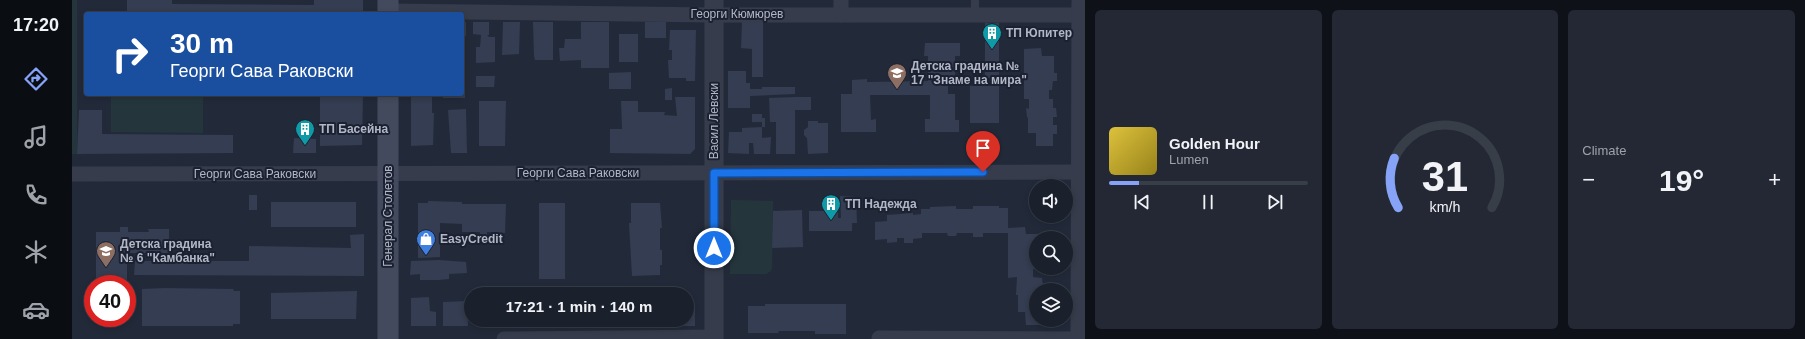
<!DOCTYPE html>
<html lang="en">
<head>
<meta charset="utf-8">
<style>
  :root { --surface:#1a202c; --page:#232834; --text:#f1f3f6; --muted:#9fa3a9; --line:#383e48; --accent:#86a3f7 }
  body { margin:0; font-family:Arial,sans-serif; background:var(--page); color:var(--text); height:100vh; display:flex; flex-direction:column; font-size:15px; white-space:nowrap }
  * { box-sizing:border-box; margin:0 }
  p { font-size:13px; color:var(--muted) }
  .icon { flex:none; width:22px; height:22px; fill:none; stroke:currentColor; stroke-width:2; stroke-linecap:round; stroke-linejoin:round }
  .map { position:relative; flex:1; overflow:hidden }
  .details { display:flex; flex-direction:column; gap:10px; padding:10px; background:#0e1218; width:720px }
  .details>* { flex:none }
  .top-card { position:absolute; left:12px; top:12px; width:380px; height:84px; border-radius:4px; box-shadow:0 2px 6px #0003,0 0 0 1px var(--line); background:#1a4fa0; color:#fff; overflow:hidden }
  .fabs { position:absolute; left:957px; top:179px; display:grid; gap:8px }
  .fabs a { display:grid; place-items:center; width:44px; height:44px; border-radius:50%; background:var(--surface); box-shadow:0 2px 6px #0003,0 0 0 1px var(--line); font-size:20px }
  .speed { position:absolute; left:12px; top:275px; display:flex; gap:8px; font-size:20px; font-weight:700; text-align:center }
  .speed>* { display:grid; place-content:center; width:52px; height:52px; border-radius:50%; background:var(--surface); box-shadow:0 2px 6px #0003,0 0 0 1px var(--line); line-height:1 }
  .speed .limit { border:6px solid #d22; background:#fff; color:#111 }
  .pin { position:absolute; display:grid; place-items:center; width:34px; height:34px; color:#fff; margin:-41px -17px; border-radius:50% 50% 50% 0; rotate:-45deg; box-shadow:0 0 4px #0007 }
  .pin .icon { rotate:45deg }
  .me { position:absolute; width:44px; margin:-22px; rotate:0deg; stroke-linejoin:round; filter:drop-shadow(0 0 3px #0008) }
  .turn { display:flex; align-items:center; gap:14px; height:84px; padding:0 20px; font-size:18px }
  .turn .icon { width:52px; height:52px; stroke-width:2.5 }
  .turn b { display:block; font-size:28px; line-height:34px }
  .big { font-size:30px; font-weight:700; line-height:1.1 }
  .details .card { flex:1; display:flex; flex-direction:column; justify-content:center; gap:6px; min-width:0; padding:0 14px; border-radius:6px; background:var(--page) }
  .details .dial { align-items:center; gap:0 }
  .dial svg { height:104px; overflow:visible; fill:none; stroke:var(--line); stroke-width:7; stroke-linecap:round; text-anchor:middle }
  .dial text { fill:var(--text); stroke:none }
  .song { display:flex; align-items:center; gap:12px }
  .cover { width:48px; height:48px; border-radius:6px; background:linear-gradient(135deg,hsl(50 70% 55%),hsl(50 70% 35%)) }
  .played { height:4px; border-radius:2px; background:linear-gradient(90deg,var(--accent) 15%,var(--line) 15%) }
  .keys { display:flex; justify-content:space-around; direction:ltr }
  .heat { display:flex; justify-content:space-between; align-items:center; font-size:22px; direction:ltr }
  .details .tiles { flex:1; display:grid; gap:10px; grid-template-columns:repeat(3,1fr) }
  .trip { position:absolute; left:392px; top:287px; width:230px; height:40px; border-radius:20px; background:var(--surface); box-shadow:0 2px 6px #0003,0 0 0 1px var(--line); font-weight:700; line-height:40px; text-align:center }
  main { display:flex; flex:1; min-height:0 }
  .menu { display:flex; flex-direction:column; width:72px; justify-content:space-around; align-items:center; background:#0a0d12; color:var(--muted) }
  .menu .icon { width:28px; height:28px }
  .menu .on { color:var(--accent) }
  .menu b { font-size:18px; color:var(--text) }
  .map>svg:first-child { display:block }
  .green { fill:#24363c }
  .building { fill:#343d51 }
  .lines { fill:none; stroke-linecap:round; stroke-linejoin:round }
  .service { stroke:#363c4b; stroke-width:8 }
  .minor { stroke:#363c4b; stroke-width:15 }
  .tertiary { stroke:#363c4b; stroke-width:19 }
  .secondary { stroke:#444a5e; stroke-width:21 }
  .route-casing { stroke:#114b97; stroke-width:10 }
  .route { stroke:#1a73e8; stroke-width:7 }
  .labels { text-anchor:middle; stroke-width:4; stroke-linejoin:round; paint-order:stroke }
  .street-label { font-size:12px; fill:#b1b7c7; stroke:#1b2130 }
  .poi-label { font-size:12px; font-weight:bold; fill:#b1b7c7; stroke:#1b2130; text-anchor:start }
</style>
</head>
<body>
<main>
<nav class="menu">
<b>17:20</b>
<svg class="icon on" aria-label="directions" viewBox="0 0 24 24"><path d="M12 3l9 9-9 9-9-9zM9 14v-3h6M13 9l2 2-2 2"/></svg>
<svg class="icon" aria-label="music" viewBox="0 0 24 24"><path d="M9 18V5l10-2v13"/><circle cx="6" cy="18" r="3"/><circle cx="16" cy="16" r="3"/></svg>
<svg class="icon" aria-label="phone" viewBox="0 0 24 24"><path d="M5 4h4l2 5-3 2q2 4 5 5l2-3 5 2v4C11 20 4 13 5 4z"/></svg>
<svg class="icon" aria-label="climate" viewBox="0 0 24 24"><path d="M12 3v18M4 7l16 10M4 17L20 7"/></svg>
<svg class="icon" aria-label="car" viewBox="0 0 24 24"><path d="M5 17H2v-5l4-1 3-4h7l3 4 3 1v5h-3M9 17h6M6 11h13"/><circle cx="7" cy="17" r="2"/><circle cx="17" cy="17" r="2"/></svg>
</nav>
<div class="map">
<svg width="1013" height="339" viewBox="0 0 1013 339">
  <rect width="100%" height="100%" fill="#222a3a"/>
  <g class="green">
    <rect x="0" y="0" width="5" height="154"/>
    <polygon points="39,94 131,94 131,133 39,132"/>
    <polygon points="659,200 701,201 700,267 699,271 694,274 658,274"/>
  </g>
  <g class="building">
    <polygon points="55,0 100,0 100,4 242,5 242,0 291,0 291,14 55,14"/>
    <rect x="390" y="22" width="4" height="14"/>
    <polygon points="401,22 417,22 417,35 415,35 417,37 423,37 423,62 404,63 404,47 408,47 409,35 401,34"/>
    <polygon points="431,22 448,22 447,54 430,55"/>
    <polygon points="461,22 481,22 481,60 463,60 462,56"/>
    <polygon points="509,22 537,22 537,68 509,68 509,60 488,61 487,48 492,48 493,39 509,39"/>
    <rect x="573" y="22" width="21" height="16"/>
    <polygon points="670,22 691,22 691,77 680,77 680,49 669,48"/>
    <rect x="913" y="23" width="14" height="55"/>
    <polygon points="598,30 624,30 623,81 614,81 614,78 597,78 596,60 600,60 600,50 597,50"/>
    <rect x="547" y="34" width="19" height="28"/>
    <polygon points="853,43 888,43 888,56 883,56 883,82 876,82 876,94 883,94 883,120 887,120 887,132 853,132 853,119 858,119 858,95 798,95 799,120 804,119 804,132 769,132 769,94 780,94 780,80 795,79 795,82 797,82 856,81 856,56 852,56"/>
    <polygon points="969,48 970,56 982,56 982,73 985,73 985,81 981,81 980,90 977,90 977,99 981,99 981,108 984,108 985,117 981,117 981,125 985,125 985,134 981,134 981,146 964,146 964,133 956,133 956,118 955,117 954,108 957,109 957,99 952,99 952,49"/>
    <polygon points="656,71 674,71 674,83 678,83 678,89 690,89 690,87 723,87 723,94 678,96 678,108 656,108"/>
    <polygon points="390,72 393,73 393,98 371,98 371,94 390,94"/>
    <polygon points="559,72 559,89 537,89 537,73"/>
    <polygon points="404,76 423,76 422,87 404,87"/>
    <rect x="898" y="86" width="29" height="37"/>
    <polygon points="600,88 600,100 593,100 593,89"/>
    <polygon points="248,94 291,94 290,145 248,146"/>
    <polygon points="360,96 360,113 362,113 361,145 339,146 339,97"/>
    <polygon points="603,97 623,97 623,149 618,154 538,153 538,129 550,129 549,101 566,101 566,112 593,112 592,115 605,116"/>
    <polygon points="723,97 739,97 739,110 723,110 723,154 704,154 704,122 698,122 697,98"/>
    <polygon points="407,101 434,101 433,146 407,146"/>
    <polygon points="394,109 395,153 379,153 376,110"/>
    <polygon points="7,110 30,110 30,134 161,135 161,153 5,154"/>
    <polygon points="680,114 690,114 690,118 693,118 693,127 690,127 690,122 680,122"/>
    <polygon points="736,121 746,121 746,123 756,123 756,153 736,154 735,138 732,135 732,130 736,127"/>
    <polygon points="690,127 690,138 699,137 698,154 682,154 681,143 677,143 677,154 656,153 657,132 670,132 670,128"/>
    <polygon points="222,138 244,139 244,153 221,153"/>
    <rect x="177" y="195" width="8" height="15"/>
    <polygon points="768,196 784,197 785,223 780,223 780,231 737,231 737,211 766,211 766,218 769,218"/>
    <polygon points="356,201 390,202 390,204 434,204 433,233 415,232 415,235 408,234 408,232 390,232 390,224 368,223 368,257 346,258 346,203 356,203"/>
    <rect x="199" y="202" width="85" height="25"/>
    <rect x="467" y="203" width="26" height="76"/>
    <polygon points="559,203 588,203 590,228 588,228 588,250 590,250 590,265 588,265 588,275 560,276 557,223 559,223"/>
    <polygon points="884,206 884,209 901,209 901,206 927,206 927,208 936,208 936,228 953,227 954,234 966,234 964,252 961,252 961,259 964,259 964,269 961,269 961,277 970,278 971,286 975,286 975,290 964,290 964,320 971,320 971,325 954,325 953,312 946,312 946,295 944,295 945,277 936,278 936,233 911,233 911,237 901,237 901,233 885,233 884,236 876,236 875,233 850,233 850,238 841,239 841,243 832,243 832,238 825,238 825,242 815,243 815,239 803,240 803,222 815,221 815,215 841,213 841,215 849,214 849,209 858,209 858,207"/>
    <polygon points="730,210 731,247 700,248 701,211"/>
    <polygon points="48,227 56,227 56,232 77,232 76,229 97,229 97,253 55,253 55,284 24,284 24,232 48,232"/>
    <polygon points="292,234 292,276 62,275 63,261 177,261 177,246 279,248 278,235"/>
    <polygon points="367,260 394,262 395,273 377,274 377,279 367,280 348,280 348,274 338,275 339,261"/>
    <polygon points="92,288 161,289 162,291 168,291 168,324 161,324 161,326 70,326 70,289"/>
    <polygon points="285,291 284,319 199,319 199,293"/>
    <polygon points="357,297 358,311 364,312 364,326 339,326 339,298"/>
    <polygon points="395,301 396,326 371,326 371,302"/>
    <polygon points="693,304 774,304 774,334 743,334 743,331 707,331 706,333 676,333 676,306 693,306"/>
    <polygon points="615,307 623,307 623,326 604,326 604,320 615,320"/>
    <rect x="459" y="320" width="70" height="6"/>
    <rect x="537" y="320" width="36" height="6"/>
  </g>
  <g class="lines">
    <polyline class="service" points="903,15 903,0"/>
    <g class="minor">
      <polyline points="316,11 642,15 1013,15"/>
      <polyline points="769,15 769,0"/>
      <polyline points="0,174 1013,172"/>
      <polyline points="807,338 1013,339"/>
      <polyline points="432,339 642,337"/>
      <polyline points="1006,339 1007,0"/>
    </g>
    <polyline class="tertiary" points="642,0 642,339"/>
    <g class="secondary">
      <polyline points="316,14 316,0"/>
      <polyline points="316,339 316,94"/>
    </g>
  </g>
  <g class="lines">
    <g class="route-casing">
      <polyline id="route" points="642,248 642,173 911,172"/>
    </g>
    <use href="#route" class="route"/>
  </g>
  <defs>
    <g id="building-pin" transform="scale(1)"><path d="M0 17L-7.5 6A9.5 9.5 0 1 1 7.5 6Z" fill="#0f9aa8" stroke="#1b2130"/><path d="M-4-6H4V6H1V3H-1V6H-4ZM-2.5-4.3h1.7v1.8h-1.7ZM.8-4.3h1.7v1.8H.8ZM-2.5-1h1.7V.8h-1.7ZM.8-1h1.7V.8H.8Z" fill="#fff"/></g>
    <g id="school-pin" transform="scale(1)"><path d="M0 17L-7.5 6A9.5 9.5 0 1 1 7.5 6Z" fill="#8d6e63" stroke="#1b2130"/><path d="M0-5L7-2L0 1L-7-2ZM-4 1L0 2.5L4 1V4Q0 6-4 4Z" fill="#fff"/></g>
    <g id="shop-pin" transform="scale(1)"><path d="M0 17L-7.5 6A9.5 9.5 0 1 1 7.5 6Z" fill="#3f7fe0" stroke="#1b2130"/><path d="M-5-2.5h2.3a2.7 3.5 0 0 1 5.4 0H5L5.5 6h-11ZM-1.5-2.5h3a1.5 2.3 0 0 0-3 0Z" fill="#fff"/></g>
  </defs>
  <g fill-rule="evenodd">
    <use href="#building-pin" x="920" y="33"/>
    <use href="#school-pin" x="825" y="73"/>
    <use href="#building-pin" x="233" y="129"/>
    <use href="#building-pin" x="759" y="204"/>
    <use href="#shop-pin" x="354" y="239"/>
    <use href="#school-pin" x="34" y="251"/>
  </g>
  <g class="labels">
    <g class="street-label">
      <text x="665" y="18">Георги Кюмюрев</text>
      <text transform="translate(642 121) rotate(-90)" y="4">Васил Левски</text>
      <text x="506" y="177">Георги Сава Раковски</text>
      <text x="183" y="178">Георги Сава Раковски</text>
      <text transform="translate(316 216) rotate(-90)" y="4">Генерал Столетов</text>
    </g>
    <g class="poi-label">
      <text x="934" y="37">ТП Юпитер</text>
      <text x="839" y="70">Детска градина №<tspan x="839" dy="14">17 "Знаме на мира"</tspan></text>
      <text x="247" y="133">ТП Басейна</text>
      <text x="773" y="208">ТП Надежда</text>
      <text x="368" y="243">EasyCredit</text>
      <text x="48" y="248">Детска градина<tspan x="48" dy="14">№ 6 "Камбанка"</tspan></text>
    </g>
  </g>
</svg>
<div class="fabs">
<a><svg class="icon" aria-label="sound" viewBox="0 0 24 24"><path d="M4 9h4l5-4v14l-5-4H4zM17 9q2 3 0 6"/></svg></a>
<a><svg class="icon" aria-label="search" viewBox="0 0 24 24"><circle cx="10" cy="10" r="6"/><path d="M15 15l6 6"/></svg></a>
<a><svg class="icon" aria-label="layers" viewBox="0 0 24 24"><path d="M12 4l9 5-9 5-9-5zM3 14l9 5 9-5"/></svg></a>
</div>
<div class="speed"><div class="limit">40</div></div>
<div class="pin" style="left:911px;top:172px;background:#d93025"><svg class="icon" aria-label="arrive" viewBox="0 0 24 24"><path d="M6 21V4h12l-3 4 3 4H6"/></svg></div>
<svg class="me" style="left:642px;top:248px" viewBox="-20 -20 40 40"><circle r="17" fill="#1a73e8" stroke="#fff" stroke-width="3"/><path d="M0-11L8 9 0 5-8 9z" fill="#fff"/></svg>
<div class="trip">17:21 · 1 min · 140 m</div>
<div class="top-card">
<div class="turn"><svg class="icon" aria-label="right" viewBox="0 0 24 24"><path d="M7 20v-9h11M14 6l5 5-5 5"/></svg><div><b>30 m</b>Георги Сава Раковски</div></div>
</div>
</div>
<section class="details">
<div class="tiles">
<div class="card">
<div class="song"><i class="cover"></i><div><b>Golden Hour</b><p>Lumen</p></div></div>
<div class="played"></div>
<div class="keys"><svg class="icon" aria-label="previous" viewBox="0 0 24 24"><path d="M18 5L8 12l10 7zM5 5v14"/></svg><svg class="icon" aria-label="pause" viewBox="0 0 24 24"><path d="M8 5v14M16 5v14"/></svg><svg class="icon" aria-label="next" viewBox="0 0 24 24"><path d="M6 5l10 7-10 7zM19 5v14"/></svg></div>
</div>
<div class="card dial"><svg viewBox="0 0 100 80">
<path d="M14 69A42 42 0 1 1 86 69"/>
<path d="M14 69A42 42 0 0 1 11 31" stroke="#86a3f7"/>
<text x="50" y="56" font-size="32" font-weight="700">31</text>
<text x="50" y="72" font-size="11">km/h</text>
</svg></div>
<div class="card"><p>Climate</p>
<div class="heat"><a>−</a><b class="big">19°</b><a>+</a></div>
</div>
</div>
</section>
</main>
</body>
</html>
